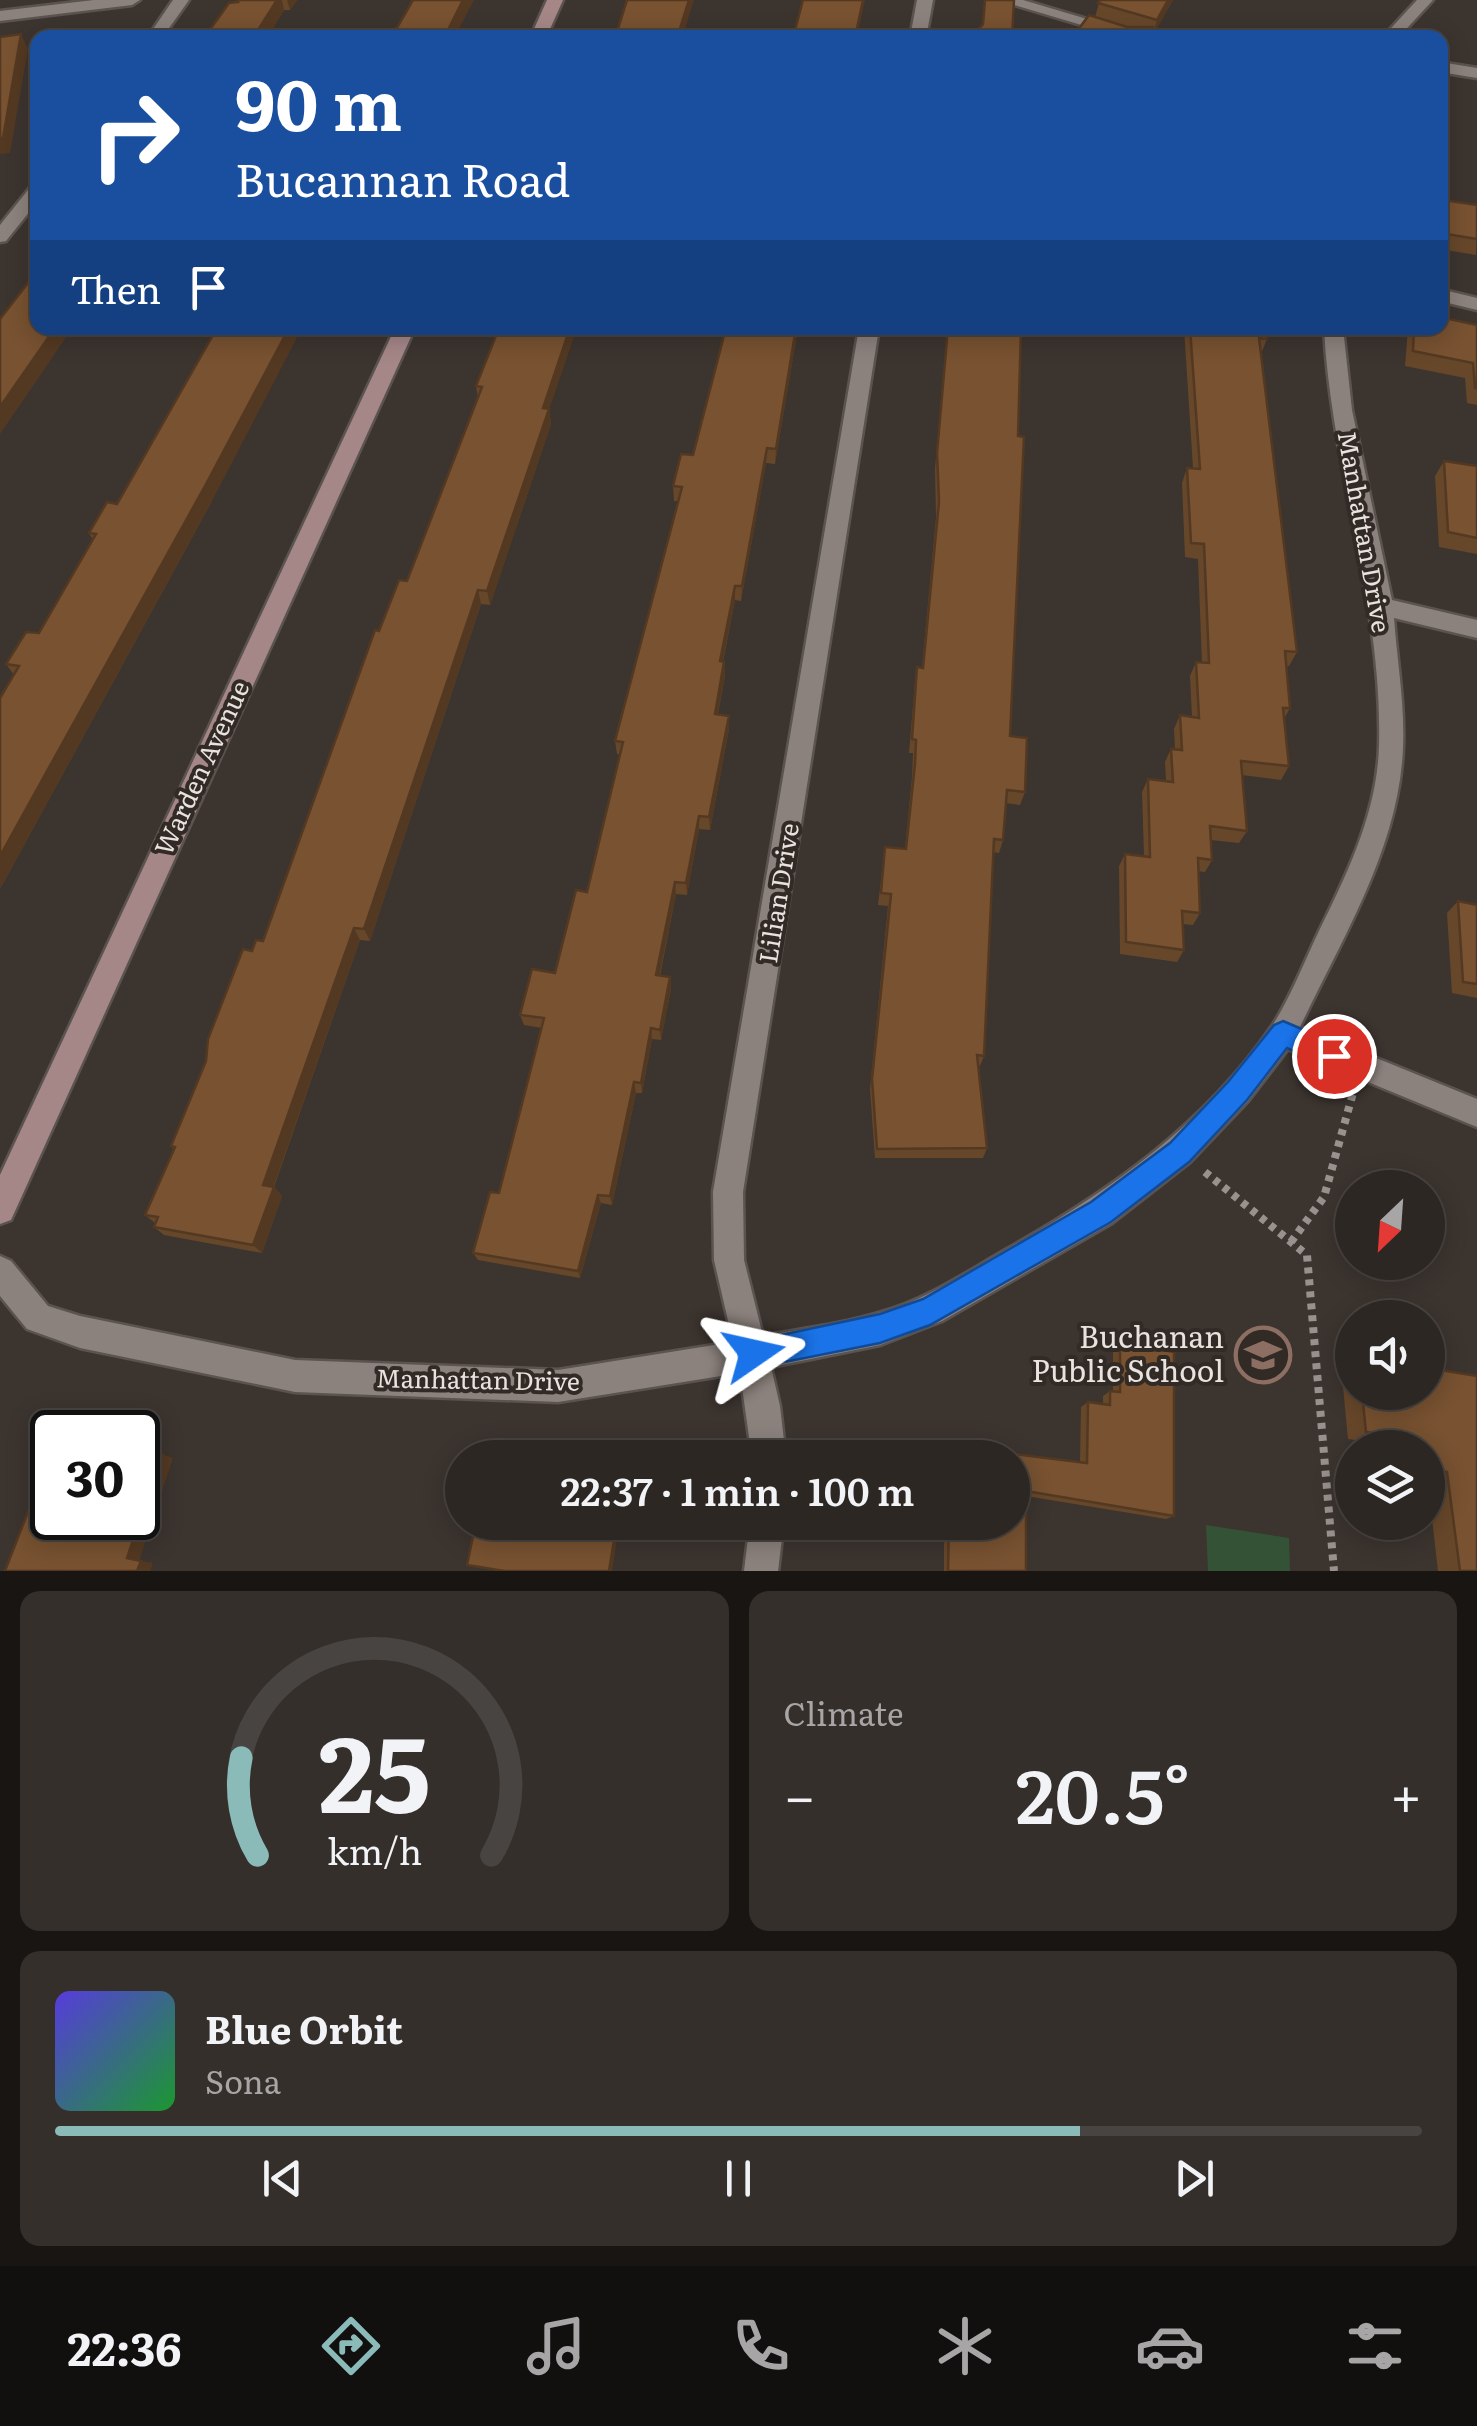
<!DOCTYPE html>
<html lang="en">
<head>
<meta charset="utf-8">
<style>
  :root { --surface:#2d2723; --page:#352f2b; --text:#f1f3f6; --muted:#a7a5a6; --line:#484441; --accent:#8bbbb9 }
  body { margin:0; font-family:Literata,serif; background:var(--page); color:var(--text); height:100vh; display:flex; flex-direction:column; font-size:38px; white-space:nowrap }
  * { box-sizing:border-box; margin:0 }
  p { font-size:32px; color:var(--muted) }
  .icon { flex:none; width:55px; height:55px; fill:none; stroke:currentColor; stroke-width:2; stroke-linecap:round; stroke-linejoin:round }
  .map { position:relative; height:1571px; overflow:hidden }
  .drawer { display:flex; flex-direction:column; gap:20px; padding:20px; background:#191513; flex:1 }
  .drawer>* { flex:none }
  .banner { position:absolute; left:30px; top:30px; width:1418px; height:305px; border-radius:20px; box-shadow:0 5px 25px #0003,0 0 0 2px var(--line); background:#1a4fa0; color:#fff; overflow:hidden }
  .needle { width:65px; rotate:205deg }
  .controls { position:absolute; left:1335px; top:1170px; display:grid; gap:20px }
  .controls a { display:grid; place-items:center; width:110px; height:110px; border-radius:50%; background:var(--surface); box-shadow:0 5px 25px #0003,0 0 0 2px var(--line); font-size:50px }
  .speed { position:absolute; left:30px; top:1410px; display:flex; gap:20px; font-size:50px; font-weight:700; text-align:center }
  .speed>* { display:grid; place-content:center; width:130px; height:130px; border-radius:50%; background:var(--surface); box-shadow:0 5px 25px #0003,0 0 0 2px var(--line); line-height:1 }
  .speed .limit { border:5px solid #111; border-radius:15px; background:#fff; color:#111 }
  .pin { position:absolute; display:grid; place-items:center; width:85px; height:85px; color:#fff; margin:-42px; border:5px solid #fff; border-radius:50%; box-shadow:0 2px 10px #0007 }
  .me { position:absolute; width:110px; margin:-55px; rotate:79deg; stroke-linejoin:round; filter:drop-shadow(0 0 8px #0008) }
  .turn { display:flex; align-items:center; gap:35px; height:210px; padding:0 40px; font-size:45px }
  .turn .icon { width:130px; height:130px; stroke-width:2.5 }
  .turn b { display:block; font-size:70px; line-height:85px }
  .then { display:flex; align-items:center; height:95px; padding:0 40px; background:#0003; gap:20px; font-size:38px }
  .big { font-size:75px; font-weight:600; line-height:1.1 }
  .drawer .card { flex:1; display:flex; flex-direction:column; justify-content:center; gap:15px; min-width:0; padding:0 35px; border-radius:20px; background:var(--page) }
  .drawer .dial { align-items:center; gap:0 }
  .dial svg { height:260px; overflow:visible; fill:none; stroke:var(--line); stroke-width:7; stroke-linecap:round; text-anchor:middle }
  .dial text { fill:var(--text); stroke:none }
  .song { display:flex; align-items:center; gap:30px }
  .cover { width:120px; height:120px; border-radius:15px; background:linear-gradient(135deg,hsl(250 70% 55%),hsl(130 70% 35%)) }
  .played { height:10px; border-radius:5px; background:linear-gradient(90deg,var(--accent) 75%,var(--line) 75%) }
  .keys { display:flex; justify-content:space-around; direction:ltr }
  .heat { display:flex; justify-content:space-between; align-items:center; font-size:55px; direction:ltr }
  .drawer .tiles { flex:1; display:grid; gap:20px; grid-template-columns:1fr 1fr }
  .card:last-child { grid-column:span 2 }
  .trip { position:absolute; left:445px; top:1440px; width:585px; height:100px; border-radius:50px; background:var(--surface); box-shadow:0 5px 25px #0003,0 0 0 2px var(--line); font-weight:600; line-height:100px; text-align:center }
  .tab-bar { display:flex; height:160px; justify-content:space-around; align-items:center; background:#12100e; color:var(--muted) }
  .tab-bar .icon { width:70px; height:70px }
  .tab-bar .current { color:var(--accent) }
  .tab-bar b { font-size:45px; color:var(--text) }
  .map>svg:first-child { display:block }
  .green { fill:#345236 }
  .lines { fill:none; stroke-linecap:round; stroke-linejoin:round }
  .minor-casing { stroke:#5a534f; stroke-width:5 }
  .secondary-casing { stroke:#5a534f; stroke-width:5 }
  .path { stroke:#98918d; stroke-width:8; stroke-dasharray:6 6; stroke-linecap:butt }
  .minor { fill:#8c827d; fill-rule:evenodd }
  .secondary { fill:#a68788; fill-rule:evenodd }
  .wall { fill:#67472a }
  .shaded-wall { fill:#543922 }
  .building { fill:#785231; stroke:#543922; stroke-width:2.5 }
  .route { fill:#1a73e8; stroke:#114b97; stroke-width:2.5 }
  .labels { text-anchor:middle; stroke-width:8; stroke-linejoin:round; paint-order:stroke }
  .street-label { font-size:25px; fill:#e9e3e0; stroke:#322a25 }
  .near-poi-label { font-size:30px; fill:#e9e3e0; stroke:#322a25; text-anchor:end }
</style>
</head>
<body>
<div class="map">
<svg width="1477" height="1571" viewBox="0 0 1477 1571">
  <rect width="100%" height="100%" fill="#3c342f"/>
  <polygon class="green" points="1206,1525 1289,1538 1290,1571 1208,1571"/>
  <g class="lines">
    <g class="minor-casing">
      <g id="minor">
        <polygon points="94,0 140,0 132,5 0,21 0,11"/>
        <polygon points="173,0 189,0 162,38 147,38"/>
        <polygon points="917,0 933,0 926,38 910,38"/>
        <polygon points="998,0 1023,0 1151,38 1125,38"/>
        <polygon points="1417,0 1433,0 1398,38 1382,38"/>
        <polygon points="1440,62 1477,68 1477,78 1440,72"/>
        <polygon points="38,184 38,201 6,241 0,242 0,225 32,185"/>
        <polygon points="1440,289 1477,298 1477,310 1440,301"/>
        <path d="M 859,328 L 879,328 L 743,1192 L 744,1260 L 763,1336 C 802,1329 844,1324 882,1312 C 928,1299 968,1271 1009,1248 C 1111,1190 1205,1124 1272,1026 C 1291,997 1304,962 1319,931 C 1348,872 1377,813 1379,746 C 1383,603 1331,468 1324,328 L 1343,328 L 1352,410 L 1392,600 L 1477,620 L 1477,638 L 1394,618 C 1397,660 1405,705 1403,748 C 1399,848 1342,938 1300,1027 L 1477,1099 L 1477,1127 L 1288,1049 L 1248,1101 L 1190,1162 L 1112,1223 L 942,1321 L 880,1345 L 771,1367 L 780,1406 L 786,1458 L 752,1458 L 740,1373 L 558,1402 L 295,1392 L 80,1348 L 27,1329 L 0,1296 L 0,1256 L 11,1261 L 48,1306 L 80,1316 L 295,1360 L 558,1370 L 733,1342 L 714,1260 L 713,1192 Z"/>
        <polygon points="750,1522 784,1522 778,1571 744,1571"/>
      </g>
    </g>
    <g class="secondary-casing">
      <g id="secondary">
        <polygon points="547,0 563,0 546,38 530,38"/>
        <polygon points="395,328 415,328 11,1220 0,1224 0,1175"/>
      </g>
    </g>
    <g class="path">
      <polyline points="1205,1172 1307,1255 1334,1571"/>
      <polyline points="1291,1242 1324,1197 1353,1093"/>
    </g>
    <use href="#minor" class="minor"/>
    <use href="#secondary" class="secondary"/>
  </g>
  <g class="wall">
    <polygon points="237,0 297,0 290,10 284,10 267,38 204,38 238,2"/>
    <polygon points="1100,0 1173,0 1151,38 1072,38 1095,17"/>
    <polygon points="1444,200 1477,205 1476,255 1440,249 1440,208"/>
    <polygon points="1477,325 1477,405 1467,403 1465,378 1405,366 1408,328"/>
    <polygon points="499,328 549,410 551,424 490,605 481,604 370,941 360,940 274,1187 282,1196 262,1253 164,1235 154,1227 155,1223 145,1215 174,1150 171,1146 252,951 263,941 379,631 407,581 478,398 476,386"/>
    <polygon points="726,328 798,328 775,464 766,463 741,601 735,600 723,662 724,662 725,676 718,714 729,729 710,830 699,829 687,895 676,894 660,976 670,977 671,989 661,1040 652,1039 642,1093 636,1093 612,1205 601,1203 580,1278 478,1260 473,1253 499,1193 542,1028 524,1025 520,1015 555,973 587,892 620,754 617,754 615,741 678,501 674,501 673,486 693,455"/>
    <polygon points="948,328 1010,736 1025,792 1020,805 1006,803 1003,840 999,853 993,852 984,1056 980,1066 978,1066 987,1148 983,1158 875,1158 870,1089 888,906 878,905 885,847 905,849 912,777 913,753 909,753 915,681 917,667 922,668 936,517 935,468"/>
    <polygon points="1184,328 1266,328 1267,339 1261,354 1297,652 1289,666 1286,666 1290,708 1284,719 1289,766 1281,780 1242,775 1247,831 1239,843 1211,840 1212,860 1205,872 1198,871 1200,913 1193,925 1183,924 1184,950 1177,962 1120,954 1119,866 1125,854 1144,856 1142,792 1148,779 1166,781 1165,762 1171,749 1175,749 1174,729 1180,715 1192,717 1190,676 1196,662 1202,663 1198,559 1185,557 1182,483 1187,468 1193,468"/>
    <polygon points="1444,461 1477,466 1477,554 1439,547 1435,476"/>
    <polygon points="212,501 0,889 14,675 6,664 39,633 93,540 89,533"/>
    <polygon points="1458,901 1477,905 1477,998 1452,993 1447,913"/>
    <polygon points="1120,1343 1174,1516 1166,1519 1026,1496 1026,1571 944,1571 944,1522 1012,1522 1012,1458 960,1458 960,1452 964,1448 1080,1462 1081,1407 1088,1402 1103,1404 1103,1396 1110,1391 1113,1391 1113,1350"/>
    <polygon points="1352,1360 1352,1392 1428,1392 1477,1571 1438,1571 1428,1484 1428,1448 1376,1448 1375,1443 1348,1439 1341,1366"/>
  </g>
  <g class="shaded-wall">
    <polygon points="277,0 282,0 284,10 267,38 253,38"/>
    <polygon points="287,0 297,0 290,10"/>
    <polygon points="463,0 474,0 454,38 444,38"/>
    <polygon points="689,0 694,0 682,38 677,38"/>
    <polygon points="863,0 865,0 857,38 855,38"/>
    <polygon points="1168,0 1173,0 1153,35 1157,20"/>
    <polygon points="21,34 28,49 10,153 0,154 0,138"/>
    <polygon points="52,328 63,328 67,336 0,434 0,407"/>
    <polygon points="289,328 302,328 212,501 0,889 0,856"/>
    <polygon points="570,328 577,328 549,410 551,424 490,605 487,591 543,408"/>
    <polygon points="796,328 798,328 775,464 776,449"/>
    <polygon points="767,448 766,463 741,601 742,586"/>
    <polygon points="735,586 735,600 720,675 720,661"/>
    <polygon points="478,590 481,604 370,941 364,929"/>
    <polygon points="724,662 725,676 715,728 715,714"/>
    <polygon points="729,716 729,729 710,830 709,817"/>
    <polygon points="699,816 699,829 687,895 686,883"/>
    <polygon points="675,882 676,894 657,987 656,975"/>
    <polygon points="354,928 360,940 271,1194 263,1185"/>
    <polygon points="670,977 671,989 661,1040 660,1030"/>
    <polygon points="651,1028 652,1039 642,1093 641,1083"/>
    <polygon points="634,1082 636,1093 612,1205 610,1196"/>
    <polygon points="274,1187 282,1196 262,1253 253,1245"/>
    <polygon points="598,1195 601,1203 580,1278 578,1271"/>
    <polygon points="162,1454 173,1458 139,1561 127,1558"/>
    <polygon points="617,1522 620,1522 612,1571 609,1571"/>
    <polygon points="141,1561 153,1563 150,1571 137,1571"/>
  </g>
  <g class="building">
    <polygon points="237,0 277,0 253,38 204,38 229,3 238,2"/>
    <polygon points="413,0 463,0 444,38 391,38"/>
    <polygon points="627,0 689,0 677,38 615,38"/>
    <polygon points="803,0 863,0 855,38 793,38"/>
    <polygon points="985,0 1014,0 1012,38 972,38 983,24"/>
    <polygon points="1100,0 1168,0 1157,20 1098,3"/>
    <polygon points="1089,15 1127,27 1153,27 1147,38 1072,38"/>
    <polygon points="21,34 3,138 0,138 0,37"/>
    <polygon points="1444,200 1477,205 1477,239 1446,234"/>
    <polygon points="38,270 38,328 55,328 0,407 0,319"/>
    <polygon points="1440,317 1477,325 1477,388 1475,388 1473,363 1413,351 1414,328 1440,328"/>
    <polygon points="217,328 289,328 205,486 0,856 0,698 19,666 6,664 26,632 39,633 96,534 89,533 107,502 117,504"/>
    <polygon points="499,328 570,328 543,408 549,409 487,591 478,590 364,929 354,928 263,1185 274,1187 253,1245 154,1227 158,1217 145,1215 175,1147 171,1146 206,1061 208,1039 243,949 252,951 256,940 263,941 375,630 379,631 399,580 407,581 482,387 476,386"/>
    <polygon points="726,328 796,328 776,449 767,448 742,586 735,586 720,661 724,662 715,714 729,716 709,817 699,816 686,883 675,882 656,975 670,977 660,1030 651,1028 641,1083 634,1082 610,1196 598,1195 578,1271 473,1253 490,1192 499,1193 544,1018 520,1015 532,969 555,973 576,890 587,892 623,742 615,741 682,487 673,486 681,454 693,455"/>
    <polygon points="948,328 1021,328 1018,436 1024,437 1010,736 1027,738 1025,792 1007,790 1003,840 994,839 984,1056 977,1055 987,1148 877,1149 872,1079 891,894 881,893 885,847 906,849 915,764 916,740 912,739 917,667 923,668 939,502 937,453"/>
    <polygon points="1190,328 1266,328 1267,339 1259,338 1297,652 1285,651 1290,708 1283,708 1289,766 1241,761 1247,831 1210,826 1212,860 1198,858 1200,913 1182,911 1184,950 1126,942 1125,854 1150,857 1148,779 1173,782 1171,749 1182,750 1180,715 1199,718 1196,662 1209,663 1204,544 1191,543 1187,468 1200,469"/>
    <polygon points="1444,461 1477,466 1477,538 1448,532"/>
    <polygon points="1458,901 1477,905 1477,984 1463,982"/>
    <polygon points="1120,1343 1174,1352 1174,1516 1026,1491 1026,1571 948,1571 949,1522 1012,1522 1012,1458 964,1458 964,1448 1087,1463 1088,1402 1110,1405 1110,1391 1120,1392"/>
    <polygon points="1428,1368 1477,1376 1477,1571 1460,1571 1447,1472 1428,1468 1428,1448 1395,1448 1393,1436 1366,1432 1362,1392 1428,1392"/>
    <polygon points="52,1450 52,1518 138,1518 138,1450 162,1454 127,1558 141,1561 137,1571 5,1571"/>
    <polygon points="476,1522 617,1522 609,1571 504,1571 467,1565"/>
  </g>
  <polygon class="route" points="1283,1021 1344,1047 1347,1056 1344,1065 1334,1068 1287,1048 1247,1100 1189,1162 1111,1222 930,1325 880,1343 754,1368 743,1363 739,1353 743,1343 880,1314 923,1299 1091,1202 1170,1143 1228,1082 1274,1025"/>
  <defs>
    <g id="school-ring" transform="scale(2.875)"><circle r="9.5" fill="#322a25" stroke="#8d6e63" stroke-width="1.5"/><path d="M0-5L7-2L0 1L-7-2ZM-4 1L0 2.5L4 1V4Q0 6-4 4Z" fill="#8d6e63"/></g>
  </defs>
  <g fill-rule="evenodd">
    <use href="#school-ring" x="1263" y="1355"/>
  </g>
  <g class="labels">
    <g class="street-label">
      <text transform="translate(1364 532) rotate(80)" y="9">Manhattan Drive</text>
      <text transform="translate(202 768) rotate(-65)" y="9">Warden Avenue</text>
      <text transform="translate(779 893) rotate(-81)" y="9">Lilian Drive</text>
      <text transform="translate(478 1380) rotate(1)" y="9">Manhattan Drive</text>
    </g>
    <g class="near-poi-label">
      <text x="1224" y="1348">Buchanan<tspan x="1224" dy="34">Public School</tspan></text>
    </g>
  </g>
</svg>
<div class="controls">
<a><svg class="needle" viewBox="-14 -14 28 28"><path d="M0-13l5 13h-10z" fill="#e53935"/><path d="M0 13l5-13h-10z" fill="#a7a5a6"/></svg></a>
<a><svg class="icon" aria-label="sound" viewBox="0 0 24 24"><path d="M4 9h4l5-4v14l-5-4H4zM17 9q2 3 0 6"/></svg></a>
<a><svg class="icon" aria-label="layers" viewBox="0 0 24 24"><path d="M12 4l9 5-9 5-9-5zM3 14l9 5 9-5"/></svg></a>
</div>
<div class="speed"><div class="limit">30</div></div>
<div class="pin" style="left:1334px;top:1056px;background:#d93025"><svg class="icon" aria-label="arrive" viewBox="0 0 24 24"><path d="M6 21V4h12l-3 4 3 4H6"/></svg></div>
<svg class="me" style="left:754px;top:1353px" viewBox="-20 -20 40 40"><path d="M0-17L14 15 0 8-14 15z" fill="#1a73e8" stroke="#fff" stroke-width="4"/></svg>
<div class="trip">22:37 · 1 min · 100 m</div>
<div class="banner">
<div class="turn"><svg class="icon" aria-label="right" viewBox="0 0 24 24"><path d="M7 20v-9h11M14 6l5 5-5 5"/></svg><div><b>90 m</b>Bucannan Road</div></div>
<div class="then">Then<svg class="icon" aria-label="arrive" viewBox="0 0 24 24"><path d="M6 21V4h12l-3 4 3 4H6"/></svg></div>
</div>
</div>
<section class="drawer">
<div class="tiles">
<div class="card dial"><svg viewBox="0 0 100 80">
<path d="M14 69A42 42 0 1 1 86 69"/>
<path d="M14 69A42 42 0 0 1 9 39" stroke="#8bbbb9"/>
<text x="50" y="56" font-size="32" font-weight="700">25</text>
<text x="50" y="72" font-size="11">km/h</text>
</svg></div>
<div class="card"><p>Climate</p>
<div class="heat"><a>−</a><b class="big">20.5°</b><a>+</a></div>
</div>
<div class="card">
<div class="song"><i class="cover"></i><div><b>Blue Orbit</b><p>Sona</p></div></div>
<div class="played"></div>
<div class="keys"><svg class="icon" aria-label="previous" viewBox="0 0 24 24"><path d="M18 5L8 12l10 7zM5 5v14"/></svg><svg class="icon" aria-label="pause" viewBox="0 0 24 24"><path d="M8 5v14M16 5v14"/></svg><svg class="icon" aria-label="next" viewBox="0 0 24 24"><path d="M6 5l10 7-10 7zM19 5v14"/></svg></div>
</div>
</div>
</section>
<nav class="tab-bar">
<b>22:36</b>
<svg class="icon current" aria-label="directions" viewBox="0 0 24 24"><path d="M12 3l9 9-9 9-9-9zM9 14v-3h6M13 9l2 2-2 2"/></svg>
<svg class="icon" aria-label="music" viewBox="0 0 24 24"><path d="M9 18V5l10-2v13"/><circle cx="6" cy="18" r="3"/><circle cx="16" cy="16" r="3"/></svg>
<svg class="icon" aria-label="phone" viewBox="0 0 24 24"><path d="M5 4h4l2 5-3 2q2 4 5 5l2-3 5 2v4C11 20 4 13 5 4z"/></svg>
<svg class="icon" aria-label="climate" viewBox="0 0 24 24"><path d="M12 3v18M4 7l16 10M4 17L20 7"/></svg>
<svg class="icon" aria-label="car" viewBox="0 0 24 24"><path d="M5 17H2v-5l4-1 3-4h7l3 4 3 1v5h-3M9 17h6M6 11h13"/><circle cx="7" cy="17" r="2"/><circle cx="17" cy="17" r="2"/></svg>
<svg class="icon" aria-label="filters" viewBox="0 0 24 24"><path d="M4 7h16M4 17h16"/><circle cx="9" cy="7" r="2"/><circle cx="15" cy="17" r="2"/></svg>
</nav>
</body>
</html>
